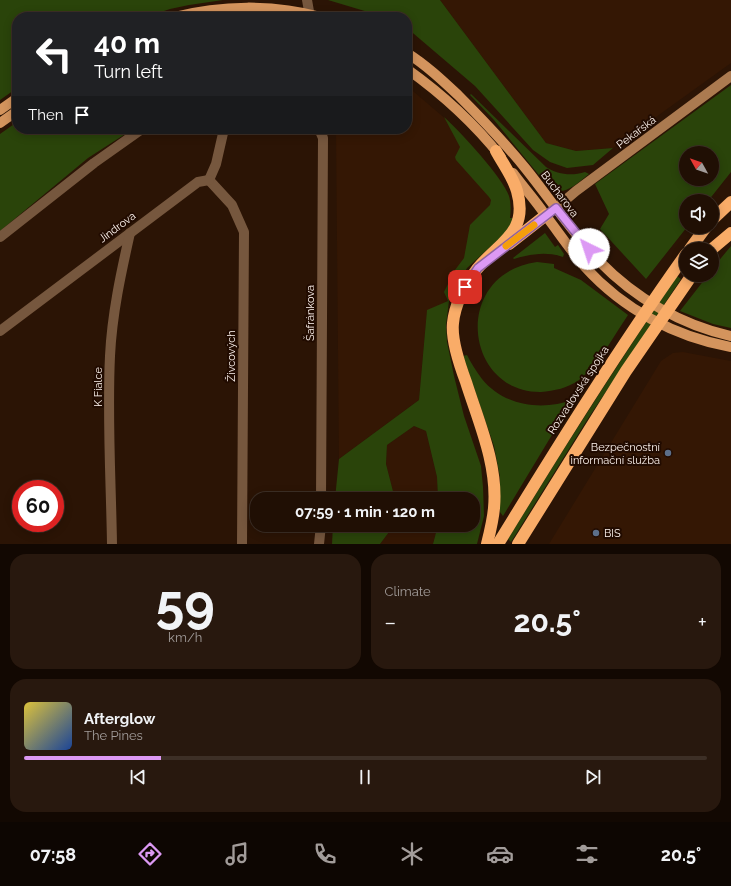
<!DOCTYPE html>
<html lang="en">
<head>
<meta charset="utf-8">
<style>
  :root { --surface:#200f04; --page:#28180e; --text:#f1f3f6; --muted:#a29c9a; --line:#3d2f26; --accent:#dc99f4 }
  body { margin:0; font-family:Raleway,sans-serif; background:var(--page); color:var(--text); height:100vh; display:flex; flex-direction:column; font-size:15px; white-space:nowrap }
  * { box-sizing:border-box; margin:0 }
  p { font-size:13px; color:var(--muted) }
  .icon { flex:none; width:22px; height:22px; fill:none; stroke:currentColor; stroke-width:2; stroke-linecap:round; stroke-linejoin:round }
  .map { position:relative; height:544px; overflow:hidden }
  .panel { display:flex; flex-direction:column; gap:10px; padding:10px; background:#120802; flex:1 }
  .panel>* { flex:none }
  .guide { position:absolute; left:12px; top:12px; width:400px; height:122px; border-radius:16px; box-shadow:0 2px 10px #0003,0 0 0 1px var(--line); background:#202124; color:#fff; overflow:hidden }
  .needle { width:26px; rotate:310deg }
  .controls { position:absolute; left:679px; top:146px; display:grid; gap:8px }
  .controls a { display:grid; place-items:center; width:40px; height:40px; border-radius:50%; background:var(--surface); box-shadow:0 2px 10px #0003,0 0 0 1px var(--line); font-size:20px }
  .speed { position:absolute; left:12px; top:480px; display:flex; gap:8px; font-size:20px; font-weight:700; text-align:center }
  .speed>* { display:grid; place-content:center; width:52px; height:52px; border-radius:50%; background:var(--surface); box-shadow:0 2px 10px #0003,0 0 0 1px var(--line); line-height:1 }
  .speed .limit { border:6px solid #d22; background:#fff; color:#111 }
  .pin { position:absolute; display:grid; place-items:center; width:34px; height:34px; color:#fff; margin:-17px; border-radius:8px; box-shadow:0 2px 6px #0006 }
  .me { position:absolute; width:44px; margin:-22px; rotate:319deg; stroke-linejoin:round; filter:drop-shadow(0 0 3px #0008) }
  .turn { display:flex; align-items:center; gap:14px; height:84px; padding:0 16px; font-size:18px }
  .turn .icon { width:52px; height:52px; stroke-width:2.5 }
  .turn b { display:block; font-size:28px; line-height:34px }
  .then { display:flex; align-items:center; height:38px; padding:0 16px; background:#0003; gap:8px; font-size:15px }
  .big { font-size:30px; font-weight:700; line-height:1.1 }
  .panel .widget { flex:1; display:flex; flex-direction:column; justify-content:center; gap:6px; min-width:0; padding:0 14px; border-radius:16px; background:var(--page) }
  .panel .dial { align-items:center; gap:0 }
  .dial b { font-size:52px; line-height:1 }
  .song { display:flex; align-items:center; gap:12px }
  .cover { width:48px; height:48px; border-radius:6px; background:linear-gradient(135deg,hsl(50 70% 55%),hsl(220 70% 35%)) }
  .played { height:4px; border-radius:2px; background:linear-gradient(90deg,var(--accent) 20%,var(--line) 20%) }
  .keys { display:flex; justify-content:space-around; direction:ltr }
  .heat { display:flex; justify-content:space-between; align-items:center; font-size:22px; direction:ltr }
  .panel .tiles { flex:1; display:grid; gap:10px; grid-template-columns:1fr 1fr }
  .widget:last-child { grid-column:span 2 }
  .trip { position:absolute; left:250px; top:492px; width:230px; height:40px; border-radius:16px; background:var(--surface); box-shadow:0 2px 10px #0003,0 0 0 1px var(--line); font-weight:700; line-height:40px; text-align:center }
  .tabs { display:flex; height:64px; justify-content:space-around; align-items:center; background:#0d0602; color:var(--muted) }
  .tabs .icon { width:28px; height:28px }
  .tabs .on { color:var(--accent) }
  .tabs b { font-size:18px; color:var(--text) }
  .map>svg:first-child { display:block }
  .built { fill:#341704 }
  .green { fill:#2a440a; fill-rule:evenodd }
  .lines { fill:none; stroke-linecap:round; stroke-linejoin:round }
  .street { stroke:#76573e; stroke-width:10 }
  .secondary { stroke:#ab7a50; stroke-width:10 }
  .primary { stroke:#d4945d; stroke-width:10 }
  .highway { stroke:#f9ac68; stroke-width:12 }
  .route-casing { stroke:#8f639f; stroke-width:10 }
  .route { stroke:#dc99f4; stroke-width:7 }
  .slow { stroke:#f59e0b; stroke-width:7 }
  .service-dot { fill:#5c6f8a; stroke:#210b00; stroke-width:1.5 }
  .labels { text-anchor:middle; stroke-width:4; stroke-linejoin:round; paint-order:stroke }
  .street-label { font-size:11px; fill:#fdf3ed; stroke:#210b00 }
  .poi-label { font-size:11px; fill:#fdf3ed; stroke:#210b00; text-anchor:end }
</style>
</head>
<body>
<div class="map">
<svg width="731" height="544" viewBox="0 0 731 544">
  <rect width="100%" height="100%" fill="#2b1405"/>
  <g class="built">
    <polygon points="440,0 731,0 731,63 613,148 576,151 546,143"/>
    <polygon points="407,86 448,121 490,167 507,192 510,198 510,218 514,218 493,244 467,268 449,301 427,311 419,400 339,459 336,129 407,129"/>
    <polygon points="683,352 731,361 731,544 549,544 661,361 673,353"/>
    <polygon points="414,426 426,431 437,477 438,499 395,499 386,464 387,445"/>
    <polygon points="391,525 438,525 433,544 380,544 389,532"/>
  </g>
  <g class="green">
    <polygon points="0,0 223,0 189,5 170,9 146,17 17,17 17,88 0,100"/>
    <polygon points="328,0 440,0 546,143 576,151 613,148 593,165 567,168 550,162 533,150 475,86 407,28 407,17 394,17 390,13 368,12"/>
    <path d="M 731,85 L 731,172 L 708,201 L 686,201 L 686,227 L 687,227 L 646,279 L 600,229 L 609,214 L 595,184 ZM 686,153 L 712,153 L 712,179 L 686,179 Z"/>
    <path d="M 471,94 L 546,167 C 558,175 572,176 585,172 L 589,174 C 578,183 567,194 552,191 L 494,120 L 470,95 Z"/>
    <path d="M 444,117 C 460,131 503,178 509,196 C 511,203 511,211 510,218 L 514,218 L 510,229 L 467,268 L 449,301 L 446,325 L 447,342 L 454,376 L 464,416 L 481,466 L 483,487 L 484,516 L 477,544 L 433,544 L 438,525 L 473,525 L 473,499 L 438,499 L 437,477 L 426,431 L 414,426 L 387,445 L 386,464 L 395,499 L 335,499 L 339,459 L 419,400 L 427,310 L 448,301 L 444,292 L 455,270 L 464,258 L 470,225 L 490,205 L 491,200 L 489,197 L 456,160 L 455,157 L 460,147 Z"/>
    <polygon points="17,122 17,129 133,129 88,158 0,231 0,134"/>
    <path d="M 545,233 L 555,247 L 558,245 L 564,254 L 563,257 C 547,251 530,254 514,259 L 513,258 Z"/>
    <polygon points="731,246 731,328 713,324 680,311 708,275 712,275 712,269"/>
    <path d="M 537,262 L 554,264 L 554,268 L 581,280 L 628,315 C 613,337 600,363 579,380 C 568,388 554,391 541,392 C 464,393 451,274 537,262 Z"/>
    <path d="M 677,276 L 681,279 L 587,420 L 511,542 L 508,539 C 562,451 618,363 677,276 Z"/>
    <path d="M 467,355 C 471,363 476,371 482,379 C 504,406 541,411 573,400 L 503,516 L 500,512 L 500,477 L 494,446 L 463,356 Z"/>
    <polygon points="333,525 391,525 389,532 380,544 332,544"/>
  </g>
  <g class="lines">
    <g class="street">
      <polyline points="307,0 310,17"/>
      <polyline points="319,129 323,138 321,499"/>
      <polyline points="209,180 232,205 244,232 242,544"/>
      <polyline points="209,180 216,164 224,129"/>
      <polyline points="0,237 94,163 142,129"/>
      <polyline points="0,331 198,182 209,180"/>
      <path d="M 112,544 C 111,481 107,418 110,356 C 112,314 121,273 130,233"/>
      <polyline points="319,544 321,525"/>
    </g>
    <polyline class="secondary" points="556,208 576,191 731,76"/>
    <g class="primary">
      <path d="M 174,17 C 221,5 273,4 321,17"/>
      <path d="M 407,53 C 426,65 442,80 458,95 C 482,119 505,143 526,169 C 550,199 572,232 599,261 C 635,298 681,325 731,336"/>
      <path d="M 407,69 C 442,94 474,123 501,157"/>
      <polyline points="0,110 17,98"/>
      <polyline points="0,123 17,111"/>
      <path d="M 513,173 C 524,188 536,201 546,216 C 559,233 571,251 585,267 C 623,309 675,337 731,347"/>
    </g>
    <g class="highway">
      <polyline points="712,220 731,202"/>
      <polyline points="509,244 546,215"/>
      <polyline points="690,249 706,227"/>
      <polyline points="712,249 731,233"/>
      <path d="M 487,544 C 490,532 493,520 494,508 C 498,465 479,423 466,382 C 460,366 451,341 453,323 C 455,303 465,285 477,269 C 499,242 529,233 517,191 C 513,177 503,164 496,151"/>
      <path d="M 498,544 C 558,446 619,348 686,254"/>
      <polyline points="518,544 626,371 692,275"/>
    </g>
  </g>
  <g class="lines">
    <g class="route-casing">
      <polyline id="route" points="465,287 478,268 556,208 589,249"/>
    </g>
    <use href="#route" class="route"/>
    <polyline class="slow" points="506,246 534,225"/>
  </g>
  <g class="service-dot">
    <circle cx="668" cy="453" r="4"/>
    <circle cx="596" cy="533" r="4"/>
  </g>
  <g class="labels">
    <g class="street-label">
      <text transform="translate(636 132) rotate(-37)" y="4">Pekařská</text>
      <text transform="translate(560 194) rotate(53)" y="4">Bucharova</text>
      <text transform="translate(117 227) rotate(-37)" y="4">Jindrova</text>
      <text transform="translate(310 313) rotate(-90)" y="4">Šafránkova</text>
      <text transform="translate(231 356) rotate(-90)" y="4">Živcových</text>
      <text transform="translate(98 387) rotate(-90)" y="4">K Fialce</text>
      <text transform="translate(578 390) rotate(-57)" y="4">Rozvadovská spojka</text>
    </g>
    <g class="poi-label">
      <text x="660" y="451">Bezpečnostní<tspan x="660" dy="13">informační služba</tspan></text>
      <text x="604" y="537" text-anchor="start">BIS</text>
    </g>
  </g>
</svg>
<div class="controls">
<a><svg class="needle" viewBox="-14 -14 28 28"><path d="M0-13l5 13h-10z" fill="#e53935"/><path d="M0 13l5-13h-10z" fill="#a29c9a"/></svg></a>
<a><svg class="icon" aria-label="sound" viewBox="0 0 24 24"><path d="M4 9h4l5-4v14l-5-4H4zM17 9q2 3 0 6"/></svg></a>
<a><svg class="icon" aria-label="layers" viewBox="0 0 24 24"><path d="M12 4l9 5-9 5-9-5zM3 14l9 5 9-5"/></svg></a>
</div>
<div class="speed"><div class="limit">60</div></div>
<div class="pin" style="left:465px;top:287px;background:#d93025"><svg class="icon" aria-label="arrive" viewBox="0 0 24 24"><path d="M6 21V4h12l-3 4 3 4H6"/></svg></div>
<svg class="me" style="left:589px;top:249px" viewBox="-20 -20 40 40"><circle r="19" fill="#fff"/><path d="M0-13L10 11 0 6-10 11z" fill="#dc99f4"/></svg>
<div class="trip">07:59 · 1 min · 120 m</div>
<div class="guide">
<div class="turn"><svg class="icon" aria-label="left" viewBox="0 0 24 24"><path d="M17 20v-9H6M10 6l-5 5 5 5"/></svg><div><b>40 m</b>Turn left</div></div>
<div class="then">Then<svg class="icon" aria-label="arrive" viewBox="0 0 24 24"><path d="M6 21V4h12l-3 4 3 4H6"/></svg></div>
</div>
</div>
<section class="panel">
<div class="tiles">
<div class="widget dial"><b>59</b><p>km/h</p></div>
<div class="widget"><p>Climate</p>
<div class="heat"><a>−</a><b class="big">20.5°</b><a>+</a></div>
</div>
<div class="widget">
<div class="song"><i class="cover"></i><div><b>Afterglow</b><p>The Pines</p></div></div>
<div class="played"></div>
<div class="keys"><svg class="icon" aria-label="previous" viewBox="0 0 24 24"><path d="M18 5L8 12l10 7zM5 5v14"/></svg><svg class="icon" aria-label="pause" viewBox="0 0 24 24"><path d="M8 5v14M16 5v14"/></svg><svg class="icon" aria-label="next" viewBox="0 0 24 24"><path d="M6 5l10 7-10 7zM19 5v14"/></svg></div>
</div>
</div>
</section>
<nav class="tabs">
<b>07:58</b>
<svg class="icon on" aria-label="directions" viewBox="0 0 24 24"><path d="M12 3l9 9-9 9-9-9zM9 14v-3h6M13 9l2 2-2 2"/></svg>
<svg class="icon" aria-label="music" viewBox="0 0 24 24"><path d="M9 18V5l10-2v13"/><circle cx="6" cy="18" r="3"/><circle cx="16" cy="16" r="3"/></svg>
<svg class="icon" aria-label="phone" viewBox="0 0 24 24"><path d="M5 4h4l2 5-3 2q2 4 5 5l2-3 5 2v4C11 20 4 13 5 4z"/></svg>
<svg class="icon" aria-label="climate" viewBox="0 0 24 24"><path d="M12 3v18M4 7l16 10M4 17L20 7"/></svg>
<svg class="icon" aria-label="car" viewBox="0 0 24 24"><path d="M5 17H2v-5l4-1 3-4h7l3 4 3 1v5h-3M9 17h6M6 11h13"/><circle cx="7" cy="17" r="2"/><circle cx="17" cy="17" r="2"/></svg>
<svg class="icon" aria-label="filters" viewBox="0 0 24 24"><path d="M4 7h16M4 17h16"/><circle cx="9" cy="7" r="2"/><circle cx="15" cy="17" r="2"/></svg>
<b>20.5°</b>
</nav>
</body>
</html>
